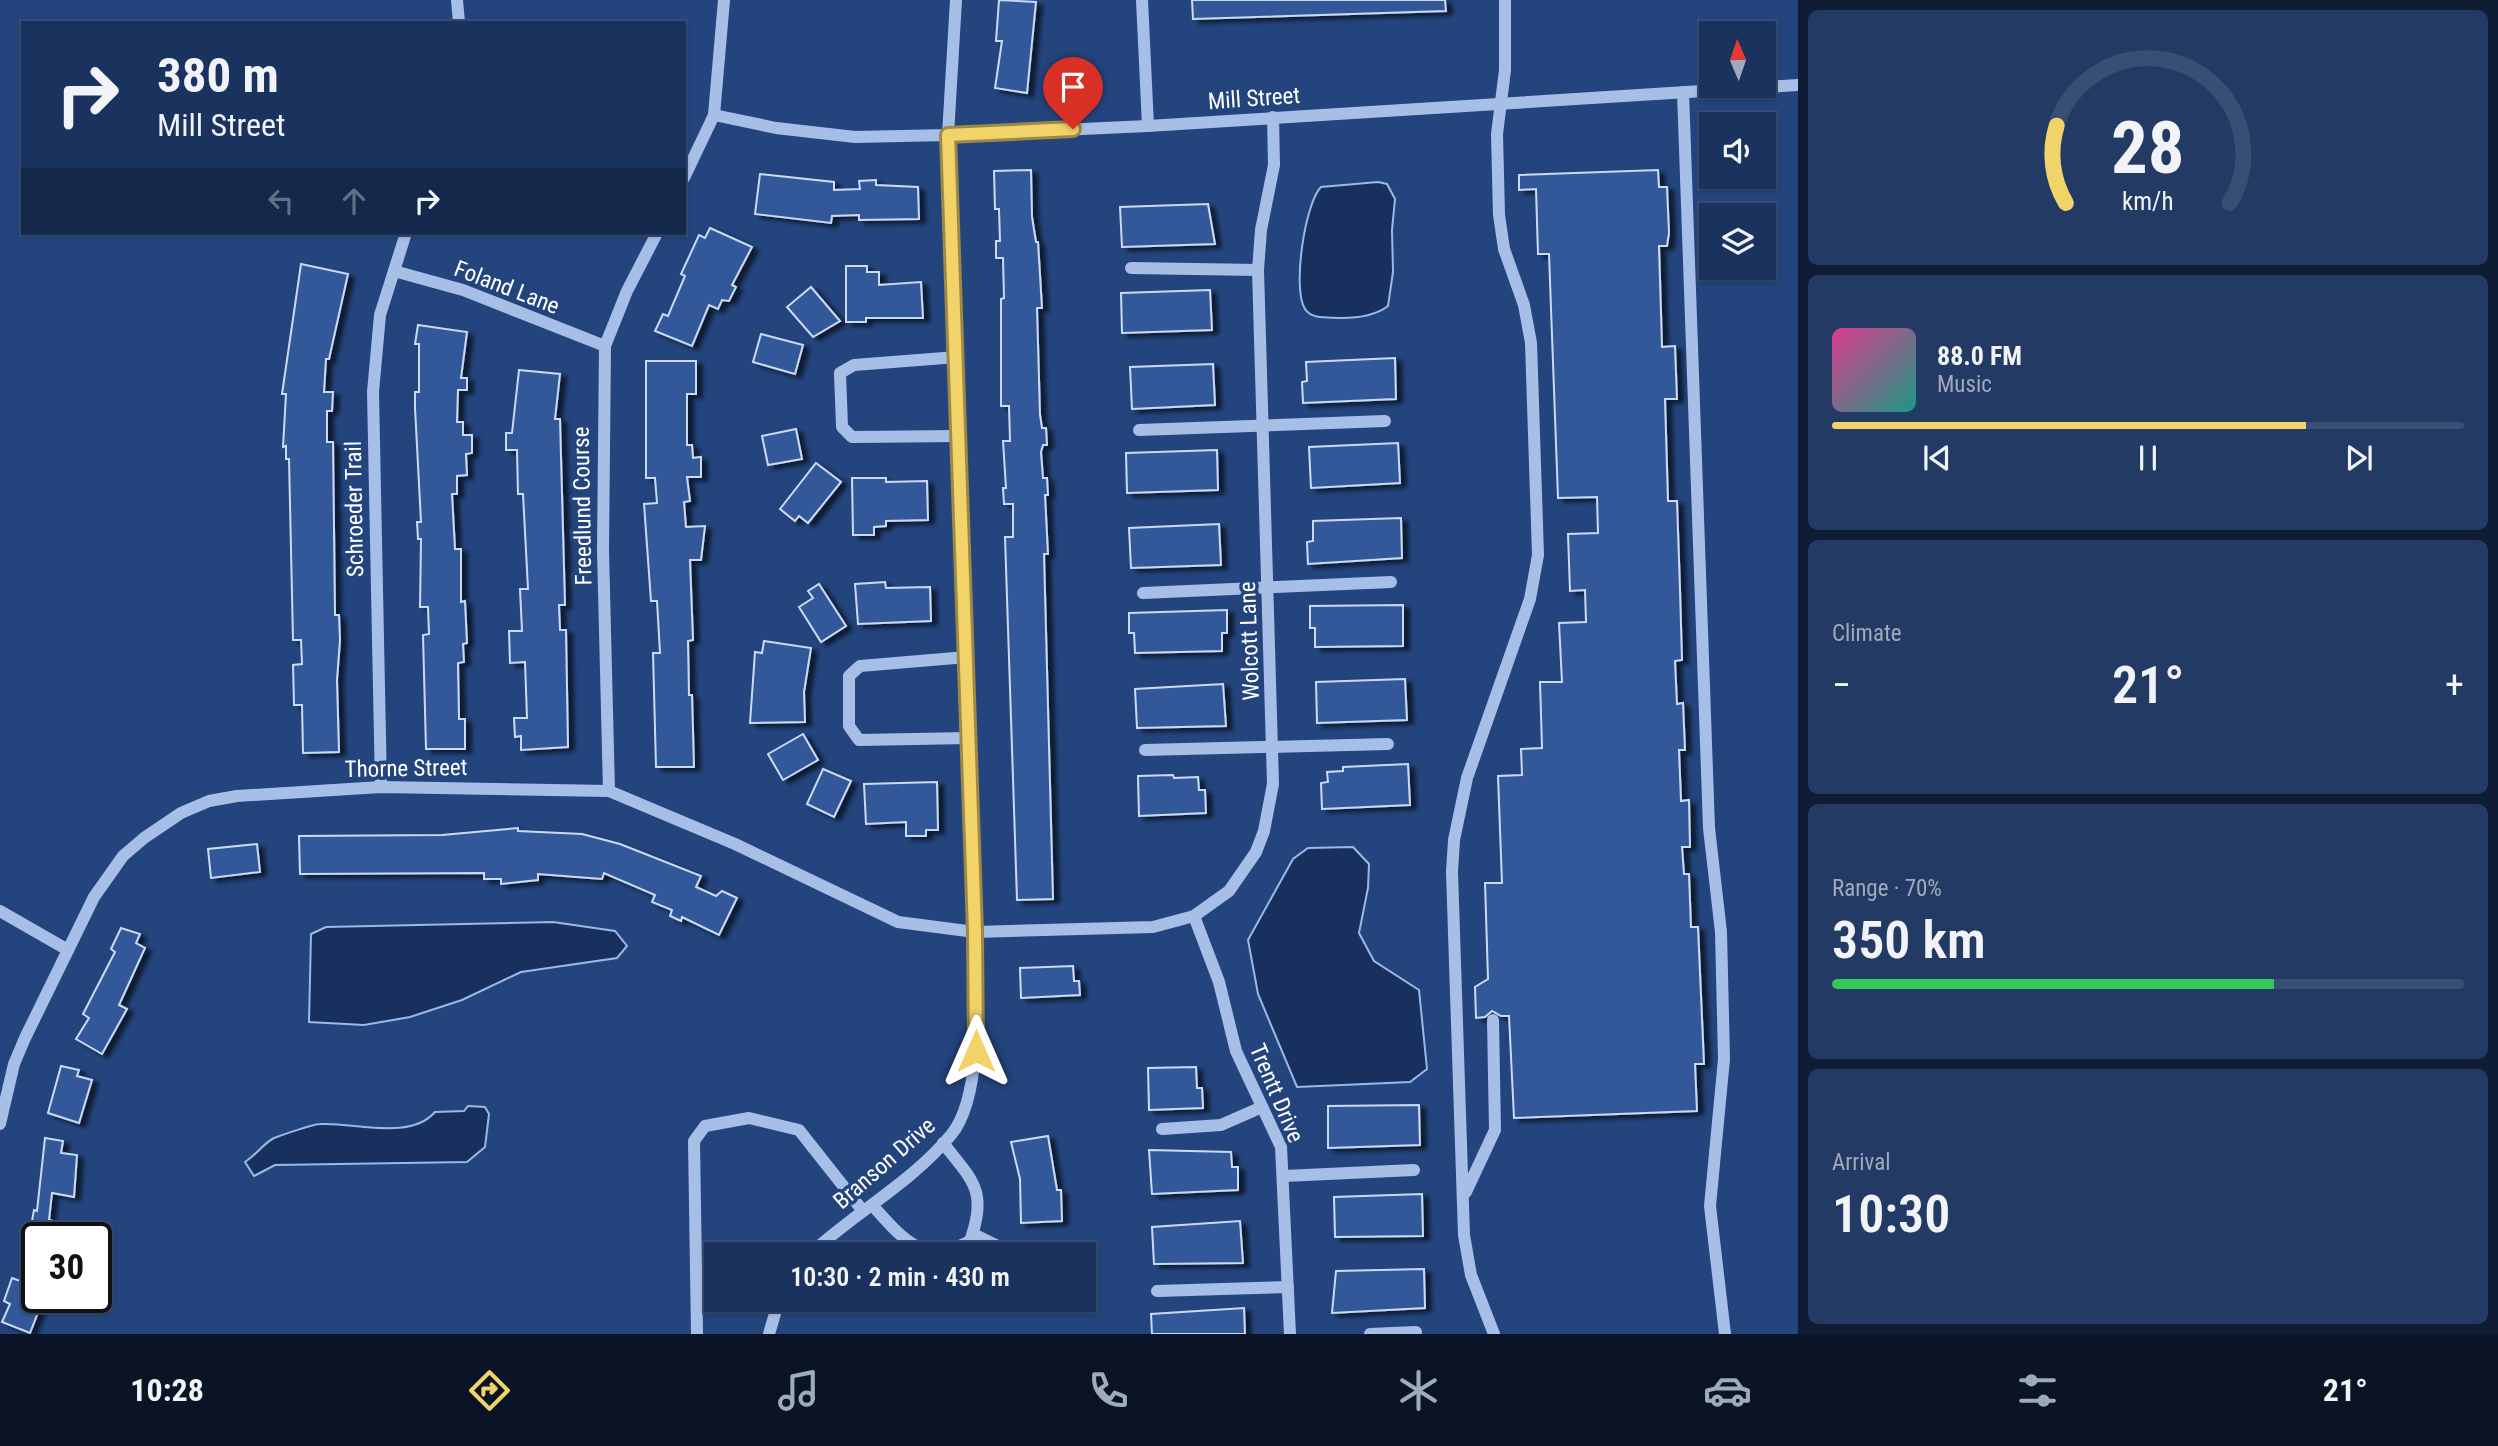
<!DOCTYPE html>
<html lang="en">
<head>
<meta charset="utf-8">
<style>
  :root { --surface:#1a335e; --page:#233b64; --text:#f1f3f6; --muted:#9faabc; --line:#384e73; --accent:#f1d36a }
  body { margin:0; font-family:"Roboto Condensed",sans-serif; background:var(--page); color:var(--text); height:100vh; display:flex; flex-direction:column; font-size:26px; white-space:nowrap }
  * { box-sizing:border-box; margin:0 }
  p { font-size:23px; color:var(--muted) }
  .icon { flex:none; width:38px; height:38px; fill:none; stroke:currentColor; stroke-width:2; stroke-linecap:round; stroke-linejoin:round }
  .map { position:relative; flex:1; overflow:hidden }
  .panel { display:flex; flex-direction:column; gap:10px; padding:10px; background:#0e1c34; width:700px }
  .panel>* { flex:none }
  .banner { position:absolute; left:21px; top:21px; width:665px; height:214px; border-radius:0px; box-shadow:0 2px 5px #0004,0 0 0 2px var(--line); background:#1a335e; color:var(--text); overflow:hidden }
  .needle { width:46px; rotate:358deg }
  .tools { position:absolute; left:1699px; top:21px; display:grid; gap:14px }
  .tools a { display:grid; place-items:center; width:77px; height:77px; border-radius:0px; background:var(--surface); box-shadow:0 2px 5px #0004,0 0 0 2px var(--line); font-size:35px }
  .speed { position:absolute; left:21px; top:1222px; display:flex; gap:14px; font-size:35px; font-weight:700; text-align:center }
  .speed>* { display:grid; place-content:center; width:91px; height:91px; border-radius:50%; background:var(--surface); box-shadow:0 2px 5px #0004,0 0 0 2px var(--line); line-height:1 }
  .speed .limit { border:4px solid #111; border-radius:10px; background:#fff; color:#111 }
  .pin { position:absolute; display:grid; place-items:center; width:60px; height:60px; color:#fff; margin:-72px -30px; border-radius:50% 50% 50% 0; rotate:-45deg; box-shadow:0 0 7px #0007 }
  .pin .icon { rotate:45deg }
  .me { position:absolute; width:77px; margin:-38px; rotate:0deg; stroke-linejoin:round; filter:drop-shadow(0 0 5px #0008) }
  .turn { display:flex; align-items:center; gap:24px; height:147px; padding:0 21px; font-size:32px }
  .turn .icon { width:91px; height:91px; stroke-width:2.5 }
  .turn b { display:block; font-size:49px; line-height:60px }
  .lanes { display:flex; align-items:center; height:66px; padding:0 21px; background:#0003; justify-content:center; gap:35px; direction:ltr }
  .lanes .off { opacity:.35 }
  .big { font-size:52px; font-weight:600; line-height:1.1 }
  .panel .card { flex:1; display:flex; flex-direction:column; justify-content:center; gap:10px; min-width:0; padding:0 24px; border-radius:10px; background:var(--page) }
  .panel .dial { align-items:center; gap:0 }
  .dial svg { height:182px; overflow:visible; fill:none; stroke:var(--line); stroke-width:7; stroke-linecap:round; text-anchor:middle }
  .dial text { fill:var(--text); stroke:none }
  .song { display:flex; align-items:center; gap:21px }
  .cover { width:84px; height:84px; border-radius:10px; background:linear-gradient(135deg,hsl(330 70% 55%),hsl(170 70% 35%)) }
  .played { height:7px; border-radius:4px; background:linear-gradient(90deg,var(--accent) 75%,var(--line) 75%) }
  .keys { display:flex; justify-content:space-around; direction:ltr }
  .heat { display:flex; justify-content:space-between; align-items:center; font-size:38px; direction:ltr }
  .charge { height:10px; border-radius:5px; background:linear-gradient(90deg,#34c759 70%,var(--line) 0) }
  .trip { position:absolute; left:704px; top:1242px; width:392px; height:70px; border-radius:0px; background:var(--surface); box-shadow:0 2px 5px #0004,0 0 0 2px var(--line); font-weight:600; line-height:70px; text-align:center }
  .menu { display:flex; height:112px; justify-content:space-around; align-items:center; background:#0a1426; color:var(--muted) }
  .menu .icon { width:49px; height:49px }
  .menu .current { color:var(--accent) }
  .menu b { font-size:32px; color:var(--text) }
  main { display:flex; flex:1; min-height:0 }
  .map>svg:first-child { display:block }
  .water { fill:#18305d; stroke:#9bb9e7; stroke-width:2 }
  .building { fill:#33599a; stroke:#cadaf5; stroke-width:2; filter:url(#shadow) }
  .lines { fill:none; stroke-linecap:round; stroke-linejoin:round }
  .minor { stroke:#a7bfe6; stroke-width:12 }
  .route-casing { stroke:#9d8945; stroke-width:18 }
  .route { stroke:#f1d36a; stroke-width:12 }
  .labels { text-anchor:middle; stroke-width:7; stroke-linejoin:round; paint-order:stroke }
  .street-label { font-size:23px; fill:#fff; stroke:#23447d }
</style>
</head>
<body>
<main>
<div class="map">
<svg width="1798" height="1334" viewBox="0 0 1798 1334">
  <defs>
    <filter id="shadow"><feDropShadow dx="6" dy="3.5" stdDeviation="2" flood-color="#0009"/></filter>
  </defs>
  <rect width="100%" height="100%" fill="#23447d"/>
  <g class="water">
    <path d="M 1378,182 L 1387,184 L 1395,199 L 1392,230 L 1393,272 L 1388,306 C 1375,316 1357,318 1341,318 C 1329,317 1312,320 1305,309 C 1292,289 1305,203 1321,187 Z"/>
    <polygon points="1353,847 1369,864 1368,888 1359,933 1374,961 1419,990 1427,1069 1410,1082 1297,1087 1258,994 1248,940 1293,859 1308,848"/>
    <polygon points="553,922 615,931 627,946 617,958 521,972 462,1000 410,1017 364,1025 309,1022 311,934 326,927"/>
    <path d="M 468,1106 L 485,1107 L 489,1114 L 485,1147 L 467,1162 L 275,1165 L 254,1176 L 245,1162 C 255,1156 264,1143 274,1138 C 282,1135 313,1124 321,1124 C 354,1122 410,1141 435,1112 L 464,1111 Z"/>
  </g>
  <g class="building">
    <polygon points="999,0 1036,2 1027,93 995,88 1002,41 996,41"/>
    <polygon points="1192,0 1445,0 1446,11 1193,19"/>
    <polygon points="1031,170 1032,217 1036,242 1038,242 1042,308 1037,308 1040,415 1042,428 1046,428 1047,445 1043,445 1041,452 1043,478 1047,478 1048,495 1045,495 1048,554 1044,554 1053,899 1017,900 1005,537 1013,537 1013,504 1004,504 1003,488 1006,488 1003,441 1010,441 1009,406 1001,406 1001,299 1004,298 1003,258 996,258 996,241 1000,241 999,209 995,209 994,171"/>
    <polygon points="1658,170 1659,187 1667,187 1669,233 1667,246 1659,246 1662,347 1675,346 1677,399 1665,399 1668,501 1677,501 1680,590 1682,660 1675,661 1677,704 1683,703 1685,750 1679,750 1681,801 1689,800 1690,847 1682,847 1684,874 1689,874 1691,927 1698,927 1704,1064 1695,1064 1697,1111 1514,1118 1509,1016 1501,1016 1492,1011 1485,1017 1476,1018 1475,987 1488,979 1485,883 1502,883 1498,776 1522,775 1521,749 1542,748 1540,682 1562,682 1559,623 1586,622 1585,590 1570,591 1568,534 1598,533 1597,497 1558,498 1549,254 1538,254 1536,189 1519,190 1519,175"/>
    <polygon points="760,174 834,182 834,190 860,189 859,181 876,180 876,185 918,187 919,219 859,220 859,215 832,216 831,223 755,214"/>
    <polygon points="1208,204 1215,244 1122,247 1120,207"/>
    <polygon points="710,228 752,247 732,285 736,287 729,301 722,300 718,309 709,305 692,346 655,331 663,314 668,316 685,276 681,274 699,235 705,238"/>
    <polygon points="301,264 348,274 329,359 326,359 324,392 333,392 332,411 327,411 327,442 333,442 335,615 339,615 340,640 337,680 339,752 303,753 302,705 294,705 293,665 302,664 301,640 293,640 289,459 286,459 286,446 283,447 286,394 282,394"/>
    <polygon points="846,266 867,266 867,272 879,272 879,285 921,282 923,318 866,318 866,322 846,322"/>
    <polygon points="811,287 840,321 813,337 787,307"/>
    <polygon points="1210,290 1212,330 1122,333 1121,293"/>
    <polygon points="418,325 467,332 461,378 467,378 467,390 458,390 457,422 463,422 463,435 472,435 472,453 466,454 467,475 457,476 457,494 452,494 455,549 461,549 461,602 465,601 467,643 463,644 464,662 458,663 459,719 465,719 465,749 426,749 423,635 429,634 428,607 420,607 421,539 418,539 417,522 421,522 415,408 415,392 419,392 419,344 415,344"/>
    <polygon points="761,334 803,345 795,374 753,362"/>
    <polygon points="1395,358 1396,399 1303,403 1302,382 1307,381 1306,362"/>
    <polygon points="646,361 696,361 696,394 687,394 687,445 692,445 693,458 701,457 701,477 687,477 690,501 684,502 686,527 705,526 701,560 690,560 693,640 688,641 689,695 692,695 694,767 656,767 653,653 660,653 657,601 651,601 644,504 657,503 655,478 646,478"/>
    <polygon points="1213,364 1215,405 1132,409 1130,367"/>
    <polygon points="519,370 560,374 555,419 560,419 565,605 559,605 560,630 566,630 568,747 521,750 521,736 515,737 514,718 527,718 525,662 510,663 509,631 522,631 520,589 528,589 523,494 518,494 517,450 506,450 506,433 512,433"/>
    <polygon points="796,429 802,459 768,465 762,436"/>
    <polygon points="1398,443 1400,483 1311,488 1309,447"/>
    <polygon points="1217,450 1218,490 1127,493 1126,453"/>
    <polygon points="816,463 841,482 808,523 799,516 795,521 780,509"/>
    <polygon points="852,478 886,478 886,482 927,481 928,520 886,521 886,526 874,527 874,535 853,535"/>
    <polygon points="1401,518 1402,558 1308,564 1307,542 1313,541 1313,521"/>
    <polygon points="1219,524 1221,565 1131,568 1129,528"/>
    <polygon points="885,582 886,588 930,587 931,621 858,624 855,584"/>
    <polygon points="819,584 846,626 821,642 799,607 813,598 808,591"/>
    <polygon points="1403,605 1403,646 1315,647 1315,628 1310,628 1310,606"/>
    <polygon points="1227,610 1227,633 1222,633 1222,651 1135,653 1134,633 1129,633 1129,613"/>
    <polygon points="764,641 811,648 804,692 805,722 750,723 755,652 762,653"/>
    <polygon points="1405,679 1407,720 1317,723 1316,682"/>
    <polygon points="1223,684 1226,726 1137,728 1135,689"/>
    <polygon points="803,734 818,760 783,780 768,754"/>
    <polygon points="1408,764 1410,805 1322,809 1321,783 1328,782 1327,772 1343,771 1343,767"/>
    <polygon points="823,769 851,781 834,817 807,804"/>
    <polygon points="1173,775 1174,778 1198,777 1199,790 1205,790 1206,813 1139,816 1138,776"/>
    <polygon points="937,782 938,830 926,830 926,836 906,836 906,822 866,824 864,784"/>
    <polygon points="518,828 518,831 582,834 620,844 701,876 696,887 716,896 722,891 737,898 719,935 682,917 681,921 670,916 672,910 652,902 655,895 604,873 602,879 538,874 538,880 501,884 501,879 484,879 484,873 300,874 299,836 442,835"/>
    <polygon points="257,844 260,872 211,878 208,849"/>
    <polygon points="121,928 140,934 136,943 145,948 119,1005 127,1009 102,1054 76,1039 89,1018 83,1014 115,952 111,949"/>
    <polygon points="1073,966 1074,981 1079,981 1080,995 1021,998 1020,968"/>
    <polygon points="61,1066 79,1070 77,1076 92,1080 79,1123 48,1113"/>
    <polygon points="1196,1067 1197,1088 1202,1088 1203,1108 1149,1110 1148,1068"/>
    <polygon points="1419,1105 1420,1145 1328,1148 1328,1106"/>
    <polygon points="1048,1136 1057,1190 1061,1190 1062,1221 1021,1223 1020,1179 1011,1142"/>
    <polygon points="45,1138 63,1141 61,1153 77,1155 74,1197 52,1193 49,1220 61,1223 59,1237 29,1237 34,1210 37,1211"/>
    <polygon points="1149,1150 1231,1152 1232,1167 1238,1167 1238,1190 1152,1194"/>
    <polygon points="1422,1194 1423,1236 1335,1237 1334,1197"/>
    <polygon points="1240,1221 1243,1263 1154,1264 1152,1227"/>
    <polygon points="1424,1269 1425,1308 1332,1313 1336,1271"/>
    <polygon points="12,1278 37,1287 37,1297 44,1297 30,1333 2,1322 10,1304 4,1301"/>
    <polygon points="1244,1308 1245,1334 1152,1334 1151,1314"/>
  </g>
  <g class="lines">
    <g class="minor">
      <polyline points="457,0 459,23"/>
      <polyline points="1142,0 1148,126"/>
      <polyline points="1683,92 1709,828 1721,932 1724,1059 1710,1206 1725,1334"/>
      <polyline points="714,115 776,128 855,137 948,135 1148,126 1798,85"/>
      <polyline points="684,178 714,115 724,0"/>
      <polyline points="1131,268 1258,270"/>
      <polyline points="394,271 463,290 605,346"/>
      <polyline points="957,357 854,365 840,373 842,427 852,437 960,436"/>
      <polyline points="1139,430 1385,421"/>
      <polyline points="1143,593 1391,582"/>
      <polyline points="967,657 860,666 849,676 849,726 859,740 969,738"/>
      <polyline points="1145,750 1388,744"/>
      <polyline points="381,787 373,392 380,315 406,233"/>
      <polyline points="609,791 603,550 605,346 627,291 657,233"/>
      <polyline points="0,911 68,950"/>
      <polyline points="1194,916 1219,982 1236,1051 1281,1147 1290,1334"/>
      <polyline points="0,1124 14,1064 25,1038 94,897 123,856 144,838 181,813 209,801 237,796 381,787 609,791 735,844 898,922 975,932 1153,927 1194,916 1229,891 1256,852 1264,831 1273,784 1258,270 1261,230 1274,165 1273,117"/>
      <polyline points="1162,1129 1221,1125 1262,1107"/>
      <polyline points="1284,1176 1414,1170"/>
      <polyline points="1466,1192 1495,1130 1493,1020"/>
      <path d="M 872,1205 C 903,1239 922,1266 970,1241 C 988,1191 973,1181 943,1143"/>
      <polyline points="973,1234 1016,1255"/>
      <path d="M 809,1255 C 854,1213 911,1183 951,1135 C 985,1094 976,984 975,932 L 948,135 L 956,0"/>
      <polyline points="1157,1291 1288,1287"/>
      <polyline points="697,1334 694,1141 705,1126 749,1118 799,1130 863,1211"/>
      <polyline points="769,1334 779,1300"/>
      <polyline points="1370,1334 1416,1332"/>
      <polyline points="1494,1334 1471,1275 1464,1235 1452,872 1454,840 1467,778 1530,599 1538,555 1531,343 1524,305 1504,249 1499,215 1497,134 1505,70 1505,0"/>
    </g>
  </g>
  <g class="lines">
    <g class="route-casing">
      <polyline id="route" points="976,1051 975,932 948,135 1073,129"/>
    </g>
    <use href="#route" class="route"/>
  </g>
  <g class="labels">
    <g class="street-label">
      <text transform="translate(1254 98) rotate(-4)" y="8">Mill Street</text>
      <text transform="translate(507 287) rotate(21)" y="8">Foland Lane</text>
      <text transform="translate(582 506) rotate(-91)" y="8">Freedlund Course</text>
      <text transform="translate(354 509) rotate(-91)" y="8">Schroeder Trail</text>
      <text transform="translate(1249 641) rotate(-92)" y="8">Wolcott Lane</text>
      <text transform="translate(406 768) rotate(-1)" y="8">Thorne Street</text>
      <text transform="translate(1277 1093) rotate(67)" y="8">Trentt Drive</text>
      <text transform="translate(884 1163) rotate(-41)" y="8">Branson Drive</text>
    </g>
  </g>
</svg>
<div class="tools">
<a><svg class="needle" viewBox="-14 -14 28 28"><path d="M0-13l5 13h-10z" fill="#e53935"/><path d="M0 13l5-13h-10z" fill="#9faabc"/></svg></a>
<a><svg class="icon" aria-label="sound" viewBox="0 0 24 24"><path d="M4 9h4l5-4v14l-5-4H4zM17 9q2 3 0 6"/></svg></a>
<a><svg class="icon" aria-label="layers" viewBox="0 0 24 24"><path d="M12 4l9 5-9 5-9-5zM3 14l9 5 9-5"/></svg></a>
</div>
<div class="speed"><div class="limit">30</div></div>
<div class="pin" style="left:1073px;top:129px;background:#d93025"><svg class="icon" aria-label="arrive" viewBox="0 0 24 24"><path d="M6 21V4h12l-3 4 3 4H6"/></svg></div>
<svg class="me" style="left:976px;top:1051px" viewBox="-20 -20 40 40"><path d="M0-17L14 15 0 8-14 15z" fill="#f1d36a" stroke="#fff" stroke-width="4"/></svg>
<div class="trip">10:30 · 2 min · 430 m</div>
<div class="banner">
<div class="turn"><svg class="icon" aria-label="right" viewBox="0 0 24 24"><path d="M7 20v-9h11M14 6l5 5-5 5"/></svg><div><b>380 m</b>Mill Street</div></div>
<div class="lanes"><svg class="icon off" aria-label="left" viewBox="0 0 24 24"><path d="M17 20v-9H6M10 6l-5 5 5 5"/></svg><svg class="icon off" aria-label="ahead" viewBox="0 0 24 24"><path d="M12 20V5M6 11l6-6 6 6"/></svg><svg class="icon" aria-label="right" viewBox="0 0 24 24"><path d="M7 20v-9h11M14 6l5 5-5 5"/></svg></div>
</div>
</div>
<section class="panel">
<div class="card dial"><svg viewBox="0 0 100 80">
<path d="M14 69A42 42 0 1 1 86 69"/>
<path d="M14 69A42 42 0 0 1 10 35" stroke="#f1d36a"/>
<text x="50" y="56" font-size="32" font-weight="700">28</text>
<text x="50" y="72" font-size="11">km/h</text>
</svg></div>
<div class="card">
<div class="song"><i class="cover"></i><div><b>88.0 FM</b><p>Music</p></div></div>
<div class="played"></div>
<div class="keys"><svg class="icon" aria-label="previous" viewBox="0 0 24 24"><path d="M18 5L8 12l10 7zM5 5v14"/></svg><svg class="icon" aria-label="pause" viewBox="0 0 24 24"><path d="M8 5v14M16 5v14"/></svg><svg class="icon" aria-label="next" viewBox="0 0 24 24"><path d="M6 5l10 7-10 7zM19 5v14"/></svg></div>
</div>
<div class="card"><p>Climate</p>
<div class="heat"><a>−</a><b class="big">21°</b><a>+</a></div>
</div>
<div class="card"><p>Range · 70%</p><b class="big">350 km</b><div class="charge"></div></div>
<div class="card"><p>Arrival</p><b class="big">10:30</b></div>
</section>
</main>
<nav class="menu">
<b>10:28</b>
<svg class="icon current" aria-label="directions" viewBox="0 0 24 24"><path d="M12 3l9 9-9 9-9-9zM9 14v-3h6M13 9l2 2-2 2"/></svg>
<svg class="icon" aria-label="music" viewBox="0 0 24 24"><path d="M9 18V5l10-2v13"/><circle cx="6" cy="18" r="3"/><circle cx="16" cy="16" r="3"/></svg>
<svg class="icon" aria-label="phone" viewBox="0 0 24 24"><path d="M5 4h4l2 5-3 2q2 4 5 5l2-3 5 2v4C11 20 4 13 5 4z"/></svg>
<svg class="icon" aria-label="climate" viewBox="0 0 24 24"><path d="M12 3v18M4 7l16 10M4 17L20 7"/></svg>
<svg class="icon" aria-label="car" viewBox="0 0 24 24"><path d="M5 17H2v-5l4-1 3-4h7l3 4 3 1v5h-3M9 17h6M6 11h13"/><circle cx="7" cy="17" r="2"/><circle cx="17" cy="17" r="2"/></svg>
<svg class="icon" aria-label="filters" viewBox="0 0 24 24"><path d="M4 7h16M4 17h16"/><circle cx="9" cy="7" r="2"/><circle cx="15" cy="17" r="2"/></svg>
<b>21°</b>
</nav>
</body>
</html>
